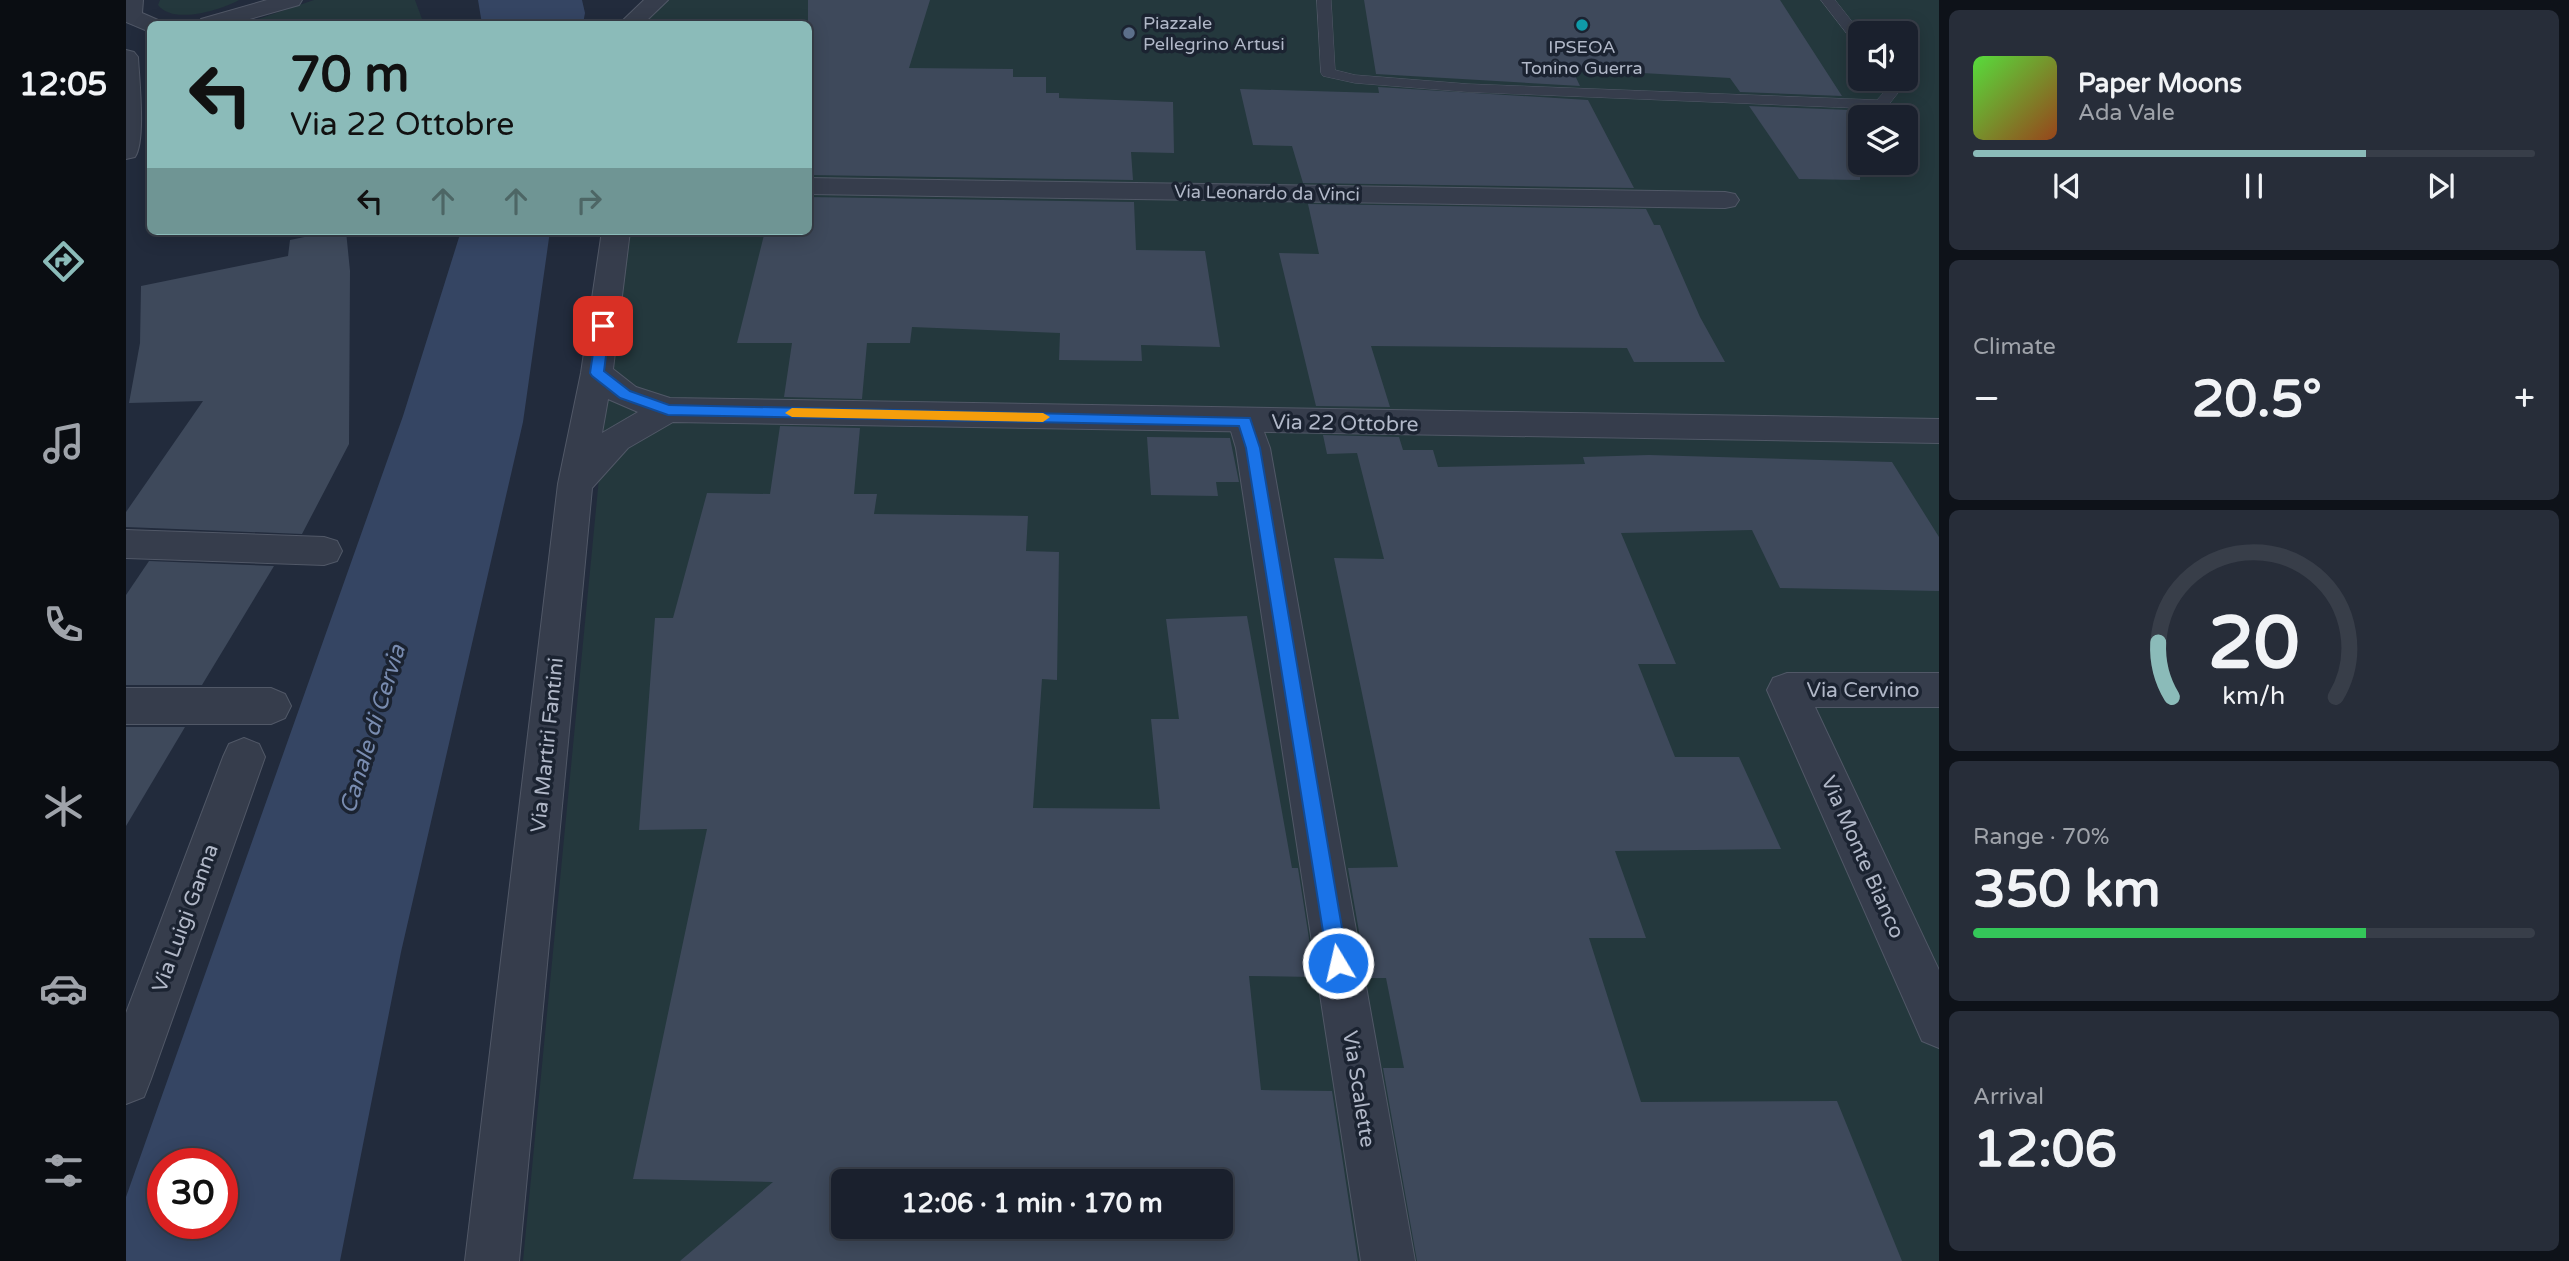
<!DOCTYPE html>
<html lang="en">
<head>
<meta charset="utf-8">
<style>
  :root { --surface:#1a202d; --page:#272d39; --text:#f1f3f6; --muted:#9fa3aa; --line:#383e49; --accent:#8bbbb9 }
  body { margin:0; font-family:"Varela Round",sans-serif; background:var(--page); color:var(--text); height:100vh; display:flex; flex-direction:column; font-size:26px; white-space:nowrap }
  * { box-sizing:border-box; margin:0 }
  p { font-size:23px; color:var(--muted) }
  .icon { flex:none; width:38px; height:38px; fill:none; stroke:currentColor; stroke-width:2; stroke-linecap:round; stroke-linejoin:round }
  .map { position:relative; flex:1; overflow:hidden }
  .drawer { display:flex; flex-direction:column; gap:10px; padding:10px; background:#0e1219; width:630px }
  .drawer>* { flex:none }
  .hud { position:absolute; left:21px; top:21px; width:665px; height:214px; border-radius:10px; box-shadow:0 4px 18px #0003,0 0 0 2px var(--line); background:#8bbbb9; color:#111; overflow:hidden }
  .buttons { position:absolute; left:1722px; top:21px; display:grid; gap:14px }
  .buttons a { display:grid; place-items:center; width:70px; height:70px; border-radius:10px; background:var(--surface); box-shadow:0 4px 18px #0003,0 0 0 2px var(--line); font-size:35px }
  .speed { position:absolute; left:21px; top:1148px; display:flex; gap:14px; font-size:35px; font-weight:700; text-align:center }
  .speed>* { display:grid; place-content:center; width:91px; height:91px; border-radius:50%; background:var(--surface); box-shadow:0 4px 18px #0003,0 0 0 2px var(--line); line-height:1 }
  .speed .limit { border:10px solid #d22; background:#fff; color:#111 }
  .pin { position:absolute; display:grid; place-items:center; width:60px; height:60px; color:#fff; margin:-30px; border-radius:14px; box-shadow:0 4px 10px #0006 }
  .me { position:absolute; width:77px; margin:-38px; rotate:351deg; stroke-linejoin:round; filter:drop-shadow(0 0 5px #0008) }
  .turn { display:flex; align-items:center; gap:24px; height:147px; padding:0 28px; font-size:32px }
  .turn .icon { width:91px; height:91px; stroke-width:2.5 }
  .turn b { display:block; font-size:49px; line-height:60px }
  .lanes { display:flex; align-items:center; height:66px; padding:0 28px; background:#0003; justify-content:center; gap:35px; direction:ltr }
  .lanes .off { opacity:.35 }
  .big { font-size:52px; font-weight:700; line-height:1.1 }
  .drawer .tile { flex:1; display:flex; flex-direction:column; justify-content:center; gap:10px; min-width:0; padding:0 24px; border-radius:10px; background:var(--page) }
  .drawer .dial { align-items:center; gap:0 }
  .dial svg { height:182px; overflow:visible; fill:none; stroke:var(--line); stroke-width:7; stroke-linecap:round; text-anchor:middle }
  .dial text { fill:var(--text); stroke:none }
  .song { display:flex; align-items:center; gap:21px }
  .cover { width:84px; height:84px; border-radius:10px; background:linear-gradient(135deg,hsl(110 70% 55%),hsl(20 70% 35%)) }
  .played { height:7px; border-radius:4px; background:linear-gradient(90deg,var(--accent) 70%,var(--line) 70%) }
  .keys { display:flex; justify-content:space-around; direction:ltr }
  .heat { display:flex; justify-content:space-between; align-items:center; font-size:38px; direction:ltr }
  .charge { height:10px; border-radius:5px; background:linear-gradient(90deg,#34c759 70%,var(--line) 0) }
  .trip { position:absolute; left:705px; top:1169px; width:402px; height:70px; border-radius:10px; background:var(--surface); box-shadow:0 4px 18px #0003,0 0 0 2px var(--line); font-weight:700; line-height:70px; text-align:center }
  main { display:flex; flex:1; min-height:0 }
  .tabs { display:flex; flex-direction:column; width:126px; justify-content:space-around; align-items:center; background:#0a0d12; color:var(--muted) }
  .tabs .icon { width:49px; height:49px }
  .tabs .on { color:var(--accent) }
  .tabs b { font-size:32px; color:var(--text) }
  .map>svg:first-child { display:block }
  .green { fill:#24383d; fill-rule:evenodd }
  .water { fill:#354563; fill-rule:evenodd }
  .building { fill:#3e495b; fill-rule:evenodd }
  .lines { fill:none; stroke-linecap:round; stroke-linejoin:round }
  .service-casing { stroke:#515867; stroke-width:1 }
  .minor-casing { stroke:#515867; stroke-width:2 }
  .tertiary-casing { stroke:#515867; stroke-width:2 }
  .service { fill:#363d4c; fill-rule:evenodd }
  .minor { fill:#363d4c; fill-rule:evenodd }
  .tertiary { fill:#363d4c; fill-rule:evenodd }
  .route { fill:#1a73e8; stroke:#114b97; stroke-width:2 }
  .slow { fill:#f59e0b }
  .culture-dot { fill:#0f9aa8; stroke:#1b2331; stroke-width:2.5 }
  .service-dot { fill:#5c6f8a; stroke:#1b2331; stroke-width:2.5 }
  .labels { text-anchor:middle; stroke-width:7; stroke-linejoin:round; paint-order:stroke }
  .far-poi-label { font-size:18px; fill:#b1b8c8; stroke:#1b2331; text-anchor:start }
  .far-street-label { font-size:18px; fill:#b1b8c8; stroke:#1b2331 }
  .street-label { font-size:21px; fill:#b1b8c8; stroke:#1b2331 }
  .water-label { font-size:23px; font-style:italic; fill:#798cb0; stroke:#1b2331 }
</style>
</head>
<body>
<main>
<nav class="tabs">
<b>12:05</b>
<svg class="icon on" aria-label="directions" viewBox="0 0 24 24"><path d="M12 3l9 9-9 9-9-9zM9 14v-3h6M13 9l2 2-2 2"/></svg>
<svg class="icon" aria-label="music" viewBox="0 0 24 24"><path d="M9 18V5l10-2v13"/><circle cx="6" cy="18" r="3"/><circle cx="16" cy="16" r="3"/></svg>
<svg class="icon" aria-label="phone" viewBox="0 0 24 24"><path d="M5 4h4l2 5-3 2q2 4 5 5l2-3 5 2v4C11 20 4 13 5 4z"/></svg>
<svg class="icon" aria-label="climate" viewBox="0 0 24 24"><path d="M12 3v18M4 7l16 10M4 17L20 7"/></svg>
<svg class="icon" aria-label="car" viewBox="0 0 24 24"><path d="M5 17H2v-5l4-1 3-4h7l3 4 3 1v5h-3M9 17h6M6 11h13"/><circle cx="7" cy="17" r="2"/><circle cx="17" cy="17" r="2"/></svg>
<svg class="icon" aria-label="filters" viewBox="0 0 24 24"><path d="M4 7h16M4 17h16"/><circle cx="9" cy="7" r="2"/><circle cx="15" cy="17" r="2"/></svg>
</nav>
<div class="map">
<svg width="1813" height="1261" viewBox="0 0 1813 1261">
  <rect width="100%" height="100%" fill="#222b3c"/>
  <g class="green">
    <path d="M 34,0 L 113,0 C 95,10 47,25 32,5 Z"/>
    <polygon points="188,0 289,0 296,19 266,24 118,24"/>
    <path d="M 519,0 L 1813,0 L 1813,1261 L 397,1261 L 497,231 L 682,231 L 682,24 L 517,24 ZM 1734,33 L 1780,33 L 1780,79 L 1734,79 ZM 1734,117 L 1780,117 L 1780,163 L 1734,163 ZM 718,1181 L 1096,1181 L 1096,1227 L 718,1227 Z"/>
  </g>
  <g class="water">
    <polygon points="352,0 456,0 459,13 457,24 356,24"/>
    <path d="M 335,231 L 424,231 L 397,422 L 275,952 L 214,1261 L 0,1261 L 0,1197 L 277,416 ZM 37,1164 L 96,1164 L 96,1223 L 37,1223 Z"/>
  </g>
  <g class="building">
    <polygon points="682,0 804,0 783,68 887,69 887,77 920,77 920,93 933,93 933,98 1047,102 1048,153 1005,152 1007,180 682,175"/>
    <polygon points="1238,0 1654,0 1716,96 1614,92 1604,78 1446,69 1454,86 1250,74"/>
    <polygon points="1252,87 1462,100 1508,188 1177,183 1166,146 1127,145 1114,89 1253,93"/>
    <polygon points="1623,106 1725,110 1734,125 1734,180 1673,179"/>
    <polygon points="682,197 1008,202 1010,250 1079,251 1094,347 1015,345 1016,361 933,360 934,333 786,327 784,343 741,343 736,399 658,397 666,343 611,343 639,231 682,231"/>
    <polygon points="1182,204 1520,209 1528,225 1534,225 1574,317 1599,362 1508,362 1501,348 1245,346 1264,407 1190,406 1153,253 1193,254"/>
    <polygon points="207,231 220,231 224,271 223,444 176,534 0,527 0,512 77,401 3,403 14,343 15,286 162,256 164,240"/>
    <path d="M 654,426 L 734,428 L 728,494 L 751,494 L 748,514 L 902,516 L 900,551 L 933,552 L 931,680 L 916,679 L 907,808 L 1034,809 L 1025,719 L 1053,719 L 1040,619 L 1121,616 L 1166,868 L 1172,868 L 1189,977 L 1123,976 L 1135,1090 L 1206,1091 L 1232,1261 L 554,1261 L 647,1182 L 507,1179 L 581,829 L 513,830 L 529,618 L 547,618 L 581,493 L 644,494 ZM 718,1181 L 1096,1181 L 1096,1227 L 718,1227 Z"/>
    <polygon points="1197,435 1273,437 1277,450 1307,450 1312,467 1459,464 1457,457 1523,455 1766,462 1813,537 1813,591 1654,588 1626,530 1495,533 1550,664 1512,664 1549,757 1613,757 1655,849 1489,851 1520,938 1463,938 1515,1102 1711,1101 1776,1261 1291,1261 1257,1068 1278,1068 1260,978 1241,978 1222,868 1272,867 1208,558 1258,559 1231,453 1201,454"/>
    <polygon points="1021,437 1104,438 1113,482 1090,482 1092,496 1025,495"/>
    <polygon points="23,561 148,566 76,685 0,685 0,595"/>
    <polygon points="0,727 59,727 0,826"/>
  </g>
  <g class="lines">
    <g class="service-casing">
      <g id="service">
        <polygon points="1191,0 1205,0 1209,70 1229,75 1342,84 1751,100 1761,89 1754,79 1768,79 1775,89 1760,108 1755,109 1342,92 1229,83 1197,76 1195,73"/>
        <polygon points="1695,0 1709,0 1735,33 1734,45 1729,44"/>
      </g>
    </g>
    <g class="minor-casing">
      <g id="minor">
        <polygon points="682,178 1599,192 1609,194 1613,200 1609,206 1599,208 682,194"/>
        <polygon points="1119,409 1131,413 1144,448 1289,1261 1235,1261 1110,448 1102,421 1107,413"/>
        <polygon points="0,530 198,537 211,541 216,551 211,561 198,565 0,558"/>
        <polygon points="1661,673 1813,673 1813,707 1689,707 1813,970 1813,1048 1796,1041 1641,690 1647,678"/>
        <polygon points="0,688 145,688 159,694 165,706 159,718 145,724 0,724"/>
        <polygon points="118,738 133,744 139,757 25,1079 18,1097 0,1104 0,1013 97,757 103,744"/>
      </g>
    </g>
    <g class="tertiary-casing">
      <g id="tertiary">
        <polygon points="0,0 17,0 16,13 32,20 35,24 24,24 24,32 0,22"/>
        <polygon points="141,0 176,0 173,5 106,24 72,24 75,19"/>
        <polygon points="518,0 542,0 517,24 493,24"/>
        <path d="M 0,50 L 8,52 L 12,57 C 13,78 20,141 9,157 L 0,159 Z"/>
        <path d="M 476,231 L 504,231 L 487,369 L 510,387 L 544,398 L 1813,419 L 1813,443 L 547,422 L 502,448 L 466,488 L 393,1261 L 339,1261 L 432,484 L 455,373 ZM 482,399 L 512,412 L 476,433 Z"/>
      </g>
    </g>
    <use href="#service" class="service"/>
    <use href="#minor" class="minor"/>
    <use href="#tertiary" class="tertiary"/>
  </g>
  <polygon class="route" points="477,321 484,326 478,371 504,391 543,405 1124,418 1134,448 1222,963 1219,970 1212,973 1205,970 1202,963 1120,448 1113,426 542,415 494,398 466,376 464,373 471,326"/>
  <polygon class="slow" points="666,408 917,413 924,417 917,422 666,417 659,413"/>
  <circle class="culture-dot" cx="1456" cy="25" r="7"/>
  <circle class="service-dot" cx="1003" cy="33" r="7"/>
  <g class="labels">
    <g class="far-poi-label">
      <text x="1017" y="29">Piazzale<tspan x="1017" dy="21">Pellegrino Artusi</tspan></text>
      <text x="1456" y="53" text-anchor="middle">IPSEOA<tspan x="1456" dy="21">Tonino Guerra</tspan></text>
    </g>
    <g class="far-street-label">
      <text transform="translate(1141 193) rotate(1)" y="6">Via Leonardo da Vinci</text>
    </g>
    <g class="street-label">
      <text transform="translate(1219 423) rotate(1)" y="7">Via 22 Ottobre</text>
      <text x="1737" y="697">Via Cervino</text>
      <text transform="translate(421 745) rotate(-84)" y="7">Via Martiri Fantini</text>
      <text transform="translate(1737 857) rotate(66)" y="7">Via Monte Bianco</text>
      <text transform="translate(59 918) rotate(-70)" y="7">Via Luigi Ganna</text>
      <text transform="translate(1233 1089) rotate(81)" y="7">Via Scalette</text>
    </g>
    <g class="water-label">
      <text transform="translate(246 729) rotate(-73)" y="8">Canale di Cervia</text>
    </g>
  </g>
</svg>
<div class="buttons">
<a><svg class="icon" aria-label="sound" viewBox="0 0 24 24"><path d="M4 9h4l5-4v14l-5-4H4zM17 9q2 3 0 6"/></svg></a>
<a><svg class="icon" aria-label="layers" viewBox="0 0 24 24"><path d="M12 4l9 5-9 5-9-5zM3 14l9 5 9-5"/></svg></a>
</div>
<div class="speed"><div class="limit">30</div></div>
<div class="pin" style="left:477px;top:326px;background:#d93025"><svg class="icon" aria-label="arrive" viewBox="0 0 24 24"><path d="M6 21V4h12l-3 4 3 4H6"/></svg></div>
<svg class="me" style="left:1212px;top:963px" viewBox="-20 -20 40 40"><circle r="17" fill="#1a73e8" stroke="#fff" stroke-width="3"/><path d="M0-11L8 9 0 5-8 9z" fill="#fff"/></svg>
<div class="trip">12:06 · 1 min · 170 m</div>
<div class="hud">
<div class="turn"><svg class="icon" aria-label="left" viewBox="0 0 24 24"><path d="M17 20v-9H6M10 6l-5 5 5 5"/></svg><div><b>70 m</b>Via 22 Ottobre</div></div>
<div class="lanes"><svg class="icon" aria-label="left" viewBox="0 0 24 24"><path d="M17 20v-9H6M10 6l-5 5 5 5"/></svg><svg class="icon off" aria-label="ahead" viewBox="0 0 24 24"><path d="M12 20V5M6 11l6-6 6 6"/></svg><svg class="icon off" aria-label="ahead" viewBox="0 0 24 24"><path d="M12 20V5M6 11l6-6 6 6"/></svg><svg class="icon off" aria-label="right" viewBox="0 0 24 24"><path d="M7 20v-9h11M14 6l5 5-5 5"/></svg></div>
</div>
</div>
<section class="drawer">
<div class="tile">
<div class="song"><i class="cover"></i><div><b>Paper Moons</b><p>Ada Vale</p></div></div>
<div class="played"></div>
<div class="keys"><svg class="icon" aria-label="previous" viewBox="0 0 24 24"><path d="M18 5L8 12l10 7zM5 5v14"/></svg><svg class="icon" aria-label="pause" viewBox="0 0 24 24"><path d="M8 5v14M16 5v14"/></svg><svg class="icon" aria-label="next" viewBox="0 0 24 24"><path d="M6 5l10 7-10 7zM19 5v14"/></svg></div>
</div>
<div class="tile"><p>Climate</p>
<div class="heat"><a>−</a><b class="big">20.5°</b><a>+</a></div>
</div>
<div class="tile dial"><svg viewBox="0 0 100 80">
<path d="M14 69A42 42 0 1 1 86 69"/>
<path d="M14 69A42 42 0 0 1 8 45" stroke="#8bbbb9"/>
<text x="50" y="56" font-size="32" font-weight="700">20</text>
<text x="50" y="72" font-size="11">km/h</text>
</svg></div>
<div class="tile"><p>Range · 70%</p><b class="big">350 km</b><div class="charge"></div></div>
<div class="tile"><p>Arrival</p><b class="big">12:06</b></div>
</section>
</main>
</body>
</html>
